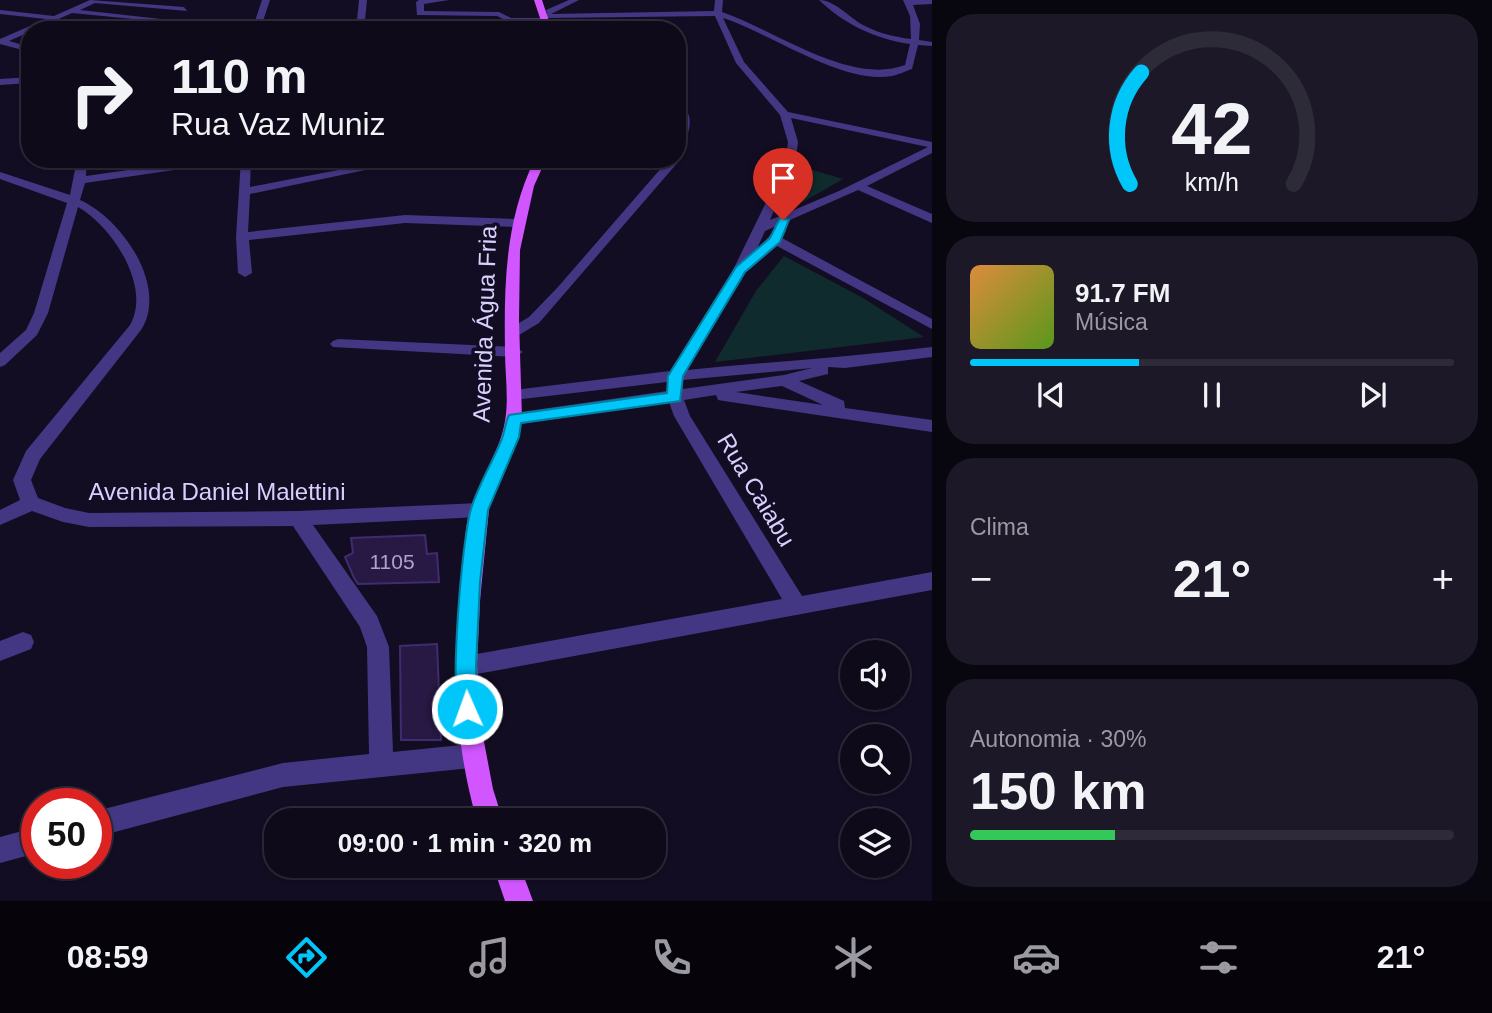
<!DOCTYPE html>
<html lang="pt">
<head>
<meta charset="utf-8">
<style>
  :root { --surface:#0e0a1a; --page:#1c1827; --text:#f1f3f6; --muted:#9b9aa2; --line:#2e2b39; --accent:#00c6fa }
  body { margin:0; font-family:Arial,sans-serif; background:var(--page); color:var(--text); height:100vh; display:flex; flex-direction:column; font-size:26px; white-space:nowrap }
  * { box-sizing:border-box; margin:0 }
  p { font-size:23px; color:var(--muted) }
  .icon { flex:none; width:38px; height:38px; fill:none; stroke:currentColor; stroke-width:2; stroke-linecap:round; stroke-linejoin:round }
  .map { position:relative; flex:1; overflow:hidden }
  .panel { display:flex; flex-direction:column; gap:14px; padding:14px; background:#08060e; width:560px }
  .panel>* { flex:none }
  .banner { position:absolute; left:21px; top:21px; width:665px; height:147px; border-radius:28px; box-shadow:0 2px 5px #0004,0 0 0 2px var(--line); background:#0e0a1a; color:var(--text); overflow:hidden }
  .fabs { position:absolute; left:840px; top:640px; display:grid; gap:14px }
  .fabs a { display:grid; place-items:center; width:70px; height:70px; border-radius:50%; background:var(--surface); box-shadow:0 2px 5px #0004,0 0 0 2px var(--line); font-size:35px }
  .speed { position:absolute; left:21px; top:788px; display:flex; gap:14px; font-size:35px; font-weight:700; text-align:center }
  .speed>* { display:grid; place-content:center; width:91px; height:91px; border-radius:50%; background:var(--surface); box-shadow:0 2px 5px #0004,0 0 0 2px var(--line); line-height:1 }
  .speed .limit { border:10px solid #d22; background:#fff; color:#111 }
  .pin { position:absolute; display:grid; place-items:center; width:60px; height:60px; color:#fff; margin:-72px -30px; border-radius:50% 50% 50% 0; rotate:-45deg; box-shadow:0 0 7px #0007 }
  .pin .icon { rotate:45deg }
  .me { position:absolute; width:77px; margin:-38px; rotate:358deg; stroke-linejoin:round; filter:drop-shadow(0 0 5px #0008) }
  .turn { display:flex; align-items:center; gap:24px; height:147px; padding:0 35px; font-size:32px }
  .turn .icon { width:91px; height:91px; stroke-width:2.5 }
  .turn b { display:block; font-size:49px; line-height:60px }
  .big { font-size:52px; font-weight:800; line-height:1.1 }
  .panel .tile { flex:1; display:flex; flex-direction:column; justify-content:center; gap:10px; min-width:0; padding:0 24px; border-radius:28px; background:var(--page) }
  .panel .dial { align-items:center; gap:0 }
  .dial svg { height:182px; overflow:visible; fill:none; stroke:var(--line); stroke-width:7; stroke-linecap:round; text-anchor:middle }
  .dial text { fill:var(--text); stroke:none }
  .song { display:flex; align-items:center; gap:21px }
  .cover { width:84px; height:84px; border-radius:10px; background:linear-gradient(135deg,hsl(30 70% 55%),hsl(90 70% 35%)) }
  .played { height:7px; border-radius:4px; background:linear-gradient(90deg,var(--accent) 35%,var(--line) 35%) }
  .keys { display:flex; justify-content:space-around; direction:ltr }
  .heat { display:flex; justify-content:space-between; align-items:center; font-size:38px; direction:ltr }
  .charge { height:10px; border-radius:5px; background:linear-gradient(90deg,#34c759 30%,var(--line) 0) }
  .trip { position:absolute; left:264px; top:808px; width:402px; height:70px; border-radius:28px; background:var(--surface); box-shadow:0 2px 5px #0004,0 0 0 2px var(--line); font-weight:800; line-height:70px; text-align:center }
  .menu { display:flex; height:112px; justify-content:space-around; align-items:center; background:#06040a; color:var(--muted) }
  .menu .icon { width:49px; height:49px }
  .menu .selected { color:var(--accent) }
  .menu b { font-size:32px; color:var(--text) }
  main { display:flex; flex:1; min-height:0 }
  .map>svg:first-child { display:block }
  .green { fill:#102b2d }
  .building { fill:#271944; stroke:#402b71; stroke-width:2 }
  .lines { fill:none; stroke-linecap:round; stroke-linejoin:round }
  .minor { fill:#433783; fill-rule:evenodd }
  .major { fill:#d256ff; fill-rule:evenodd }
  .route { fill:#00c6fa; stroke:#0081a2; stroke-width:2 }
  .labels { text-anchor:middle; stroke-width:7; stroke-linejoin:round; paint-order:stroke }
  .number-label { font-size:21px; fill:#ada2d0 }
  .street-label { font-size:24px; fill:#dacfff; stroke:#130d23 }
</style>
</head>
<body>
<main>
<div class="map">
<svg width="932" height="901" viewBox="0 0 932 901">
  <rect width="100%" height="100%" fill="#130d23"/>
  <g class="green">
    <polygon points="806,168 843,179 803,202 794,200"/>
    <polygon points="784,256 863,298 924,337 715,362 756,291"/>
  </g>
  <g class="building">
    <polygon points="425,535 427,554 437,553 439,582 358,584 354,578 345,557 353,553 351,538"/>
    <polygon points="437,644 441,740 401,740 400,646"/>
  </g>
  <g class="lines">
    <g class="minor">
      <polygon points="90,0 184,7 187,11 95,3 80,10 188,22 184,24 72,13 9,41 30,47 30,52 0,44 0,39 46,19 0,14 0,10 54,16"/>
      <polygon points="262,0 270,0 260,30 252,30"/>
      <polygon points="359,0 367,0 364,30 356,30"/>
      <path d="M 419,0 L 449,0 L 424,4 L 424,11 L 499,12 L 511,18 L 541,18 L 540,14 L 547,14 L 546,10 L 569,0 L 579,0 L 551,14 L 714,11 L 715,0 L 723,0 L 722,12 C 775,30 850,86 905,65 L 910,44 C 876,39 845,25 819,0 C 834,0 849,17 863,25 C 878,33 894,37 911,39 L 910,16 L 903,0 L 932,0 L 932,4 L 913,5 L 920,24 L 919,40 L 932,42 L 932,46 L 918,45 L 912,69 C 906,71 898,75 892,76 C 843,85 770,33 723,18 L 744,62 L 788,112 L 932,142 L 932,153 L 867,186 L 932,214 L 932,223 L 858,190 L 765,231 L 755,253 L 776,228 L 784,228 L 786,231 L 782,238 L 932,319 L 932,329 L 777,246 L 745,273 L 687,370 C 769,362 850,357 932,347 L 932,357 L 845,368 L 828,367 L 828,374 L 799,381 L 844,401 L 845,408 L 932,420 L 932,432 L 724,401 L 718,400 L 716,395 L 684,400 L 690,416 L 802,596 L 932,572 L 932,590 L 466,676 L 458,673 L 455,666 L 458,659 L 466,656 L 782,599 L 674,416 L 669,402 L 514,425 L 506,419 L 514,413 L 667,391 L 667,382 L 514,400 L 506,395 L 514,390 L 670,371 L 733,270 L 772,190 L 786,158 L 788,142 L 780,115 L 736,63 L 715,16 L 547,18 L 549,20 L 545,22 L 509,22 L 497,16 L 417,15 L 416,2 ZM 791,118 L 928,147 L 839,191 L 770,220 L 796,158 L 798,142 ZM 812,368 L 784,375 L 683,389 L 683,380 ZM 782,386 L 823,405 L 736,392 Z"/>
      <polygon points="30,77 30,83 0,85 0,79"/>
      <path d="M 677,101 C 704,118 680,145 679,161 L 539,323 L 519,335 L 509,335 L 507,332 L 509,329 L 529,317 L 558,287 L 669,159 L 677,159 L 680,122 Z"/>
      <path d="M 77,159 L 87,159 L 86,176 L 204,159 L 234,159 L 229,162 L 85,183 L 80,200 C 121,218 169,286 141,330 L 40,459 L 31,480 L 38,498 L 65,508 L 89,513 L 298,511 L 480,503 L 487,505 L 489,510 L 487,515 L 480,517 L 313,525 L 377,616 L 389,647 L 393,752 L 471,744 L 480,747 L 483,756 L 480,765 L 471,768 L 283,787 L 96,837 L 96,811 L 283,763 L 369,754 L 367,647 L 360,627 L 293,526 L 89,527 L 63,522 L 32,511 L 0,525 L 0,510 L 20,500 L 13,480 L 26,451 L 130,325 C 152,287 112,226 78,207 L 48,313 L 37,335 L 5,365 L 0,367 L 0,353 L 26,330 L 34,313 L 67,203 L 0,179 L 0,172 L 70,195 Z"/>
      <polygon points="241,159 251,159 250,187 395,159 418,159 250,194 248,232 405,215 516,219 522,223 516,227 405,223 249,240 252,273 245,277 238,273 236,237"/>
      <polygon points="338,339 515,347 523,352 515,357 333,347 330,344 333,341"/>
      <polygon points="23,632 31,635 34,642 31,649 0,661 0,641"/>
      <polygon points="37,827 37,853 0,863 0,837"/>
    </g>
    <g class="major">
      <polygon points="534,0 542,0 552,30 544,30"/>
      <path d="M 535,159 L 546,159 L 534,186 L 520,250 L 519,320 L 522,419 L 516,442 L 489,509 L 480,600 L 477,664 L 481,726 L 493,789 L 503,821 L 477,821 C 453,738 452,658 462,573 C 465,552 464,530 470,510 C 480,479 500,452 505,421 C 509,399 505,374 505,351 C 504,284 505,220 535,159 Z"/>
      <polygon points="493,866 520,866 533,901 505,901"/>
    </g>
  </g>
  <path class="route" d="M 780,218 L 789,220 L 780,242 L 745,272 L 683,376 L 680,401 L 521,423 L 519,437 L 488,510 L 480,582 L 476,666 L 478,709 L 475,716 L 467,719 L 460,716 C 449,691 462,539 471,509 C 478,486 492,463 501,441 C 505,432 505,423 509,415 L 667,393 L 668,376 L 736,267 L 770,238 Z"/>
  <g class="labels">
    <g class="number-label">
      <text x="392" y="569">1105</text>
    </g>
    <g class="street-label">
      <text transform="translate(485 324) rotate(-88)" y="8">Avenida Água Fria</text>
      <text transform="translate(756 490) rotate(59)" y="8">Rua Caiabu</text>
      <text x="217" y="500">Avenida Daniel Malettini</text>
    </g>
  </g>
</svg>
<div class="fabs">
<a><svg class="icon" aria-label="sound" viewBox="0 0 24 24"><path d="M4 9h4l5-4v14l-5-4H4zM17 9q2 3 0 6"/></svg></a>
<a><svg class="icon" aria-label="search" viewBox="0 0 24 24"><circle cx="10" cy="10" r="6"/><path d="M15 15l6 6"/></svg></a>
<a><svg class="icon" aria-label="layers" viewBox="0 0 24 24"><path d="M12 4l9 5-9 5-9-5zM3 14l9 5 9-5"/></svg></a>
</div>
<div class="speed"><div class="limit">50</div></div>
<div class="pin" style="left:783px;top:220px;background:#d93025"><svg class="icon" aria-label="arrive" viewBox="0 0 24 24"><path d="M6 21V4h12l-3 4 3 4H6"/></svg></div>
<svg class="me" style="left:467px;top:709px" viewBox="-20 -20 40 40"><circle r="17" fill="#00c6fa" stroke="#fff" stroke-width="3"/><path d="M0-11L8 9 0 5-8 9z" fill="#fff"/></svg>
<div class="trip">09:00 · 1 min · 320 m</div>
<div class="banner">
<div class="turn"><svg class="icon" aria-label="right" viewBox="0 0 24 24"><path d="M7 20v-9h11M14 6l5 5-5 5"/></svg><div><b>110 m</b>Rua Vaz Muniz</div></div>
</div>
</div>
<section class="panel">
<div class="tile dial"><svg viewBox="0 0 100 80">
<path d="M14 69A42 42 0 1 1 86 69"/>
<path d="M14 69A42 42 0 0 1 19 20" stroke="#00c6fa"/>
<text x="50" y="56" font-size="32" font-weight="700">42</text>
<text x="50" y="72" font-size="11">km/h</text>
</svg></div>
<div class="tile">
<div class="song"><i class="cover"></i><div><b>91.7 FM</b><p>Música</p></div></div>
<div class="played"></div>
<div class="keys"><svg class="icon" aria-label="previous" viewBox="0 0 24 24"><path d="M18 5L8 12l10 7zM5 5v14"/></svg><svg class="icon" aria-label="pause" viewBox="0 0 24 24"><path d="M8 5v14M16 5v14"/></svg><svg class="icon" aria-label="next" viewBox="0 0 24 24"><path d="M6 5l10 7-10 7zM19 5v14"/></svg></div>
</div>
<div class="tile"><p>Clima</p>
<div class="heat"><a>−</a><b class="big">21°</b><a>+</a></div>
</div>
<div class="tile"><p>Autonomia · 30%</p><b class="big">150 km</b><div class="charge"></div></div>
</section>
</main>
<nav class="menu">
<b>08:59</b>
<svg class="icon selected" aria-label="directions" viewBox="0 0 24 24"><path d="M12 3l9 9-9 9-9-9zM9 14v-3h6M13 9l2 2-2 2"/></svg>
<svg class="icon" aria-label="music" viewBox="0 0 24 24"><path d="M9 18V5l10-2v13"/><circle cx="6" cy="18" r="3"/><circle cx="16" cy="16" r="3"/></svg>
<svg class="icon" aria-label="phone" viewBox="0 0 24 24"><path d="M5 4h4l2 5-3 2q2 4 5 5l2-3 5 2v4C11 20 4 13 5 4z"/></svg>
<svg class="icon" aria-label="climate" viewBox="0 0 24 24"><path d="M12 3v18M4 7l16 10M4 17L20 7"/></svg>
<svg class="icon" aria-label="car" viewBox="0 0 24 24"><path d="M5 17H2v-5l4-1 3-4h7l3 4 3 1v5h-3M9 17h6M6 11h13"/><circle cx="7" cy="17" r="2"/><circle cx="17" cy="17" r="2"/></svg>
<svg class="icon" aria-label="filters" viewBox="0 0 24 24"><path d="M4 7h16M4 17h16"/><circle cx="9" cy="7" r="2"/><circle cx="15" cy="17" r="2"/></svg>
<b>21°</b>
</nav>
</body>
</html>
